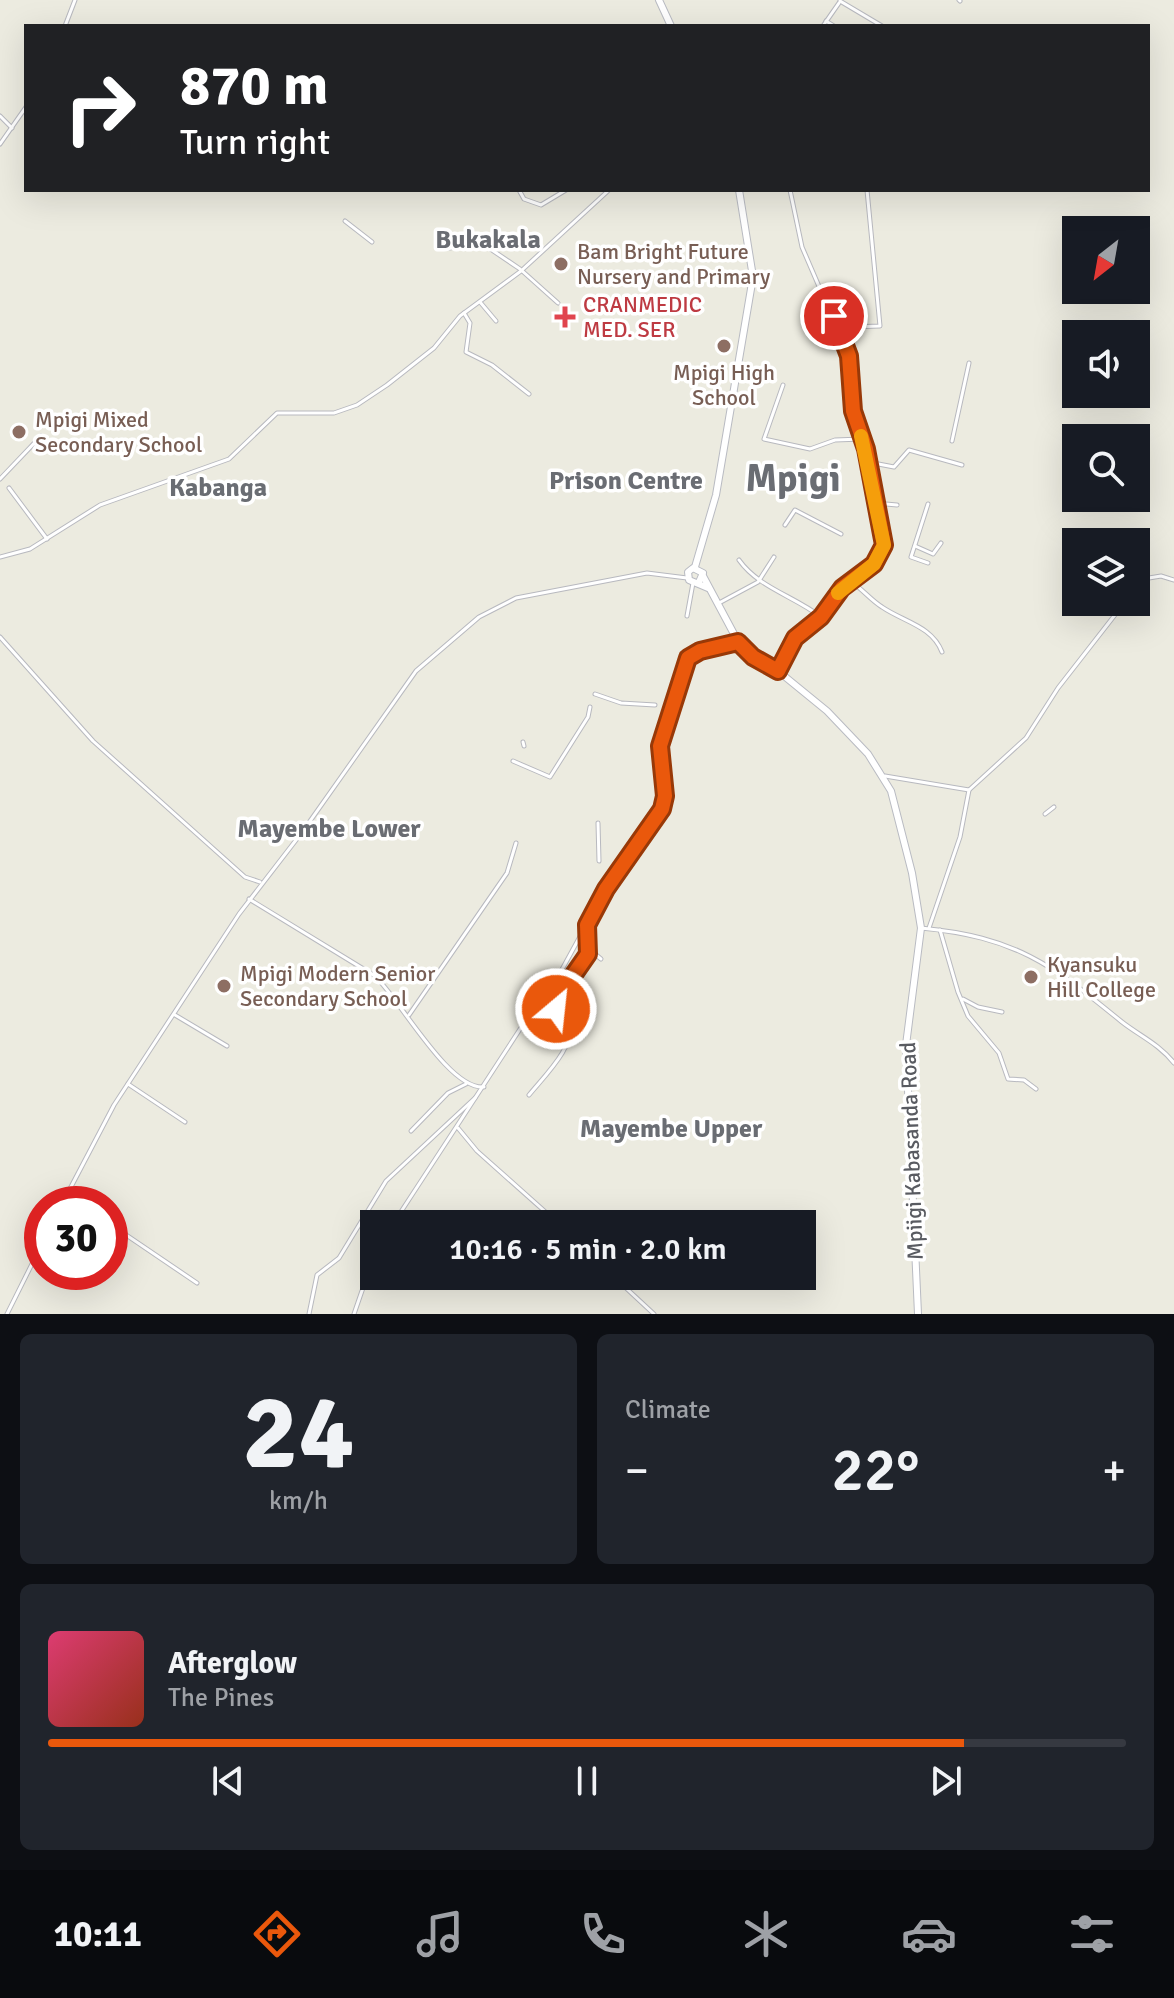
<!DOCTYPE html>
<html lang="en">
<head>
<meta charset="utf-8">
<style>
  :root { --surface:#171b24; --page:#20242c; --text:#f1f3f6; --muted:#9ea1a6; --line:#363941; --accent:#ea580c }
  body { margin:0; font-family:Signika,sans-serif; background:var(--page); color:var(--text); height:100vh; display:flex; flex-direction:column; font-size:30px; white-space:nowrap }
  * { box-sizing:border-box; margin:0 }
  p { font-size:26px; color:var(--muted) }
  .icon { flex:none; width:44px; height:44px; fill:none; stroke:currentColor; stroke-width:2; stroke-linecap:round; stroke-linejoin:round }
  .map { position:relative; height:1314px; overflow:hidden }
  .details { display:flex; flex-direction:column; gap:20px; padding:20px; background:#0d0f14; flex:1 }
  .details>* { flex:none }
  .guide { position:absolute; left:24px; top:24px; width:1126px; height:168px; border-radius:0px; box-shadow:0 8px 32px #0002; background:#202124; color:#fff; overflow:hidden }
  .needle { width:52px; rotate:211deg }
  .buttons { position:absolute; left:1062px; top:216px; display:grid; gap:16px }
  .buttons a { display:grid; place-items:center; width:88px; height:88px; border-radius:0px; background:var(--surface); box-shadow:0 8px 32px #0002; font-size:40px }
  .speed { position:absolute; left:24px; top:1186px; display:flex; gap:16px; font-size:40px; font-weight:700; text-align:center }
  .speed>* { display:grid; place-content:center; width:104px; height:104px; border-radius:50%; background:var(--surface); box-shadow:0 8px 32px #0002; line-height:1 }
  .speed .limit { border:12px solid #d22; background:#fff; color:#111 }
  .pin { position:absolute; display:grid; place-items:center; width:68px; height:68px; color:#fff; margin:-34px; border:4px solid #fff; border-radius:50%; box-shadow:0 2px 8px #0007 }
  .me { position:absolute; width:88px; margin:-44px; rotate:28deg; stroke-linejoin:round; filter:drop-shadow(0 0 6px #0008) }
  .turn { display:flex; align-items:center; gap:28px; height:168px; padding:0 24px; font-size:36px }
  .turn .icon { width:104px; height:104px; stroke-width:2.5 }
  .turn b { display:block; font-size:56px; line-height:68px }
  .big { font-size:60px; font-weight:600; line-height:1.1 }
  .details .widget { flex:1; display:flex; flex-direction:column; justify-content:center; gap:12px; min-width:0; padding:0 28px; border-radius:12px; background:var(--page) }
  .details .dial { align-items:center; gap:0 }
  .dial b { font-size:104px; line-height:1 }
  .song { display:flex; align-items:center; gap:24px }
  .cover { width:96px; height:96px; border-radius:12px; background:linear-gradient(135deg,hsl(340 70% 55%),hsl(10 70% 35%)) }
  .played { height:8px; border-radius:4px; background:linear-gradient(90deg,var(--accent) 85%,var(--line) 85%) }
  .keys { display:flex; justify-content:space-around; direction:ltr }
  .heat { display:flex; justify-content:space-between; align-items:center; font-size:44px; direction:ltr }
  .details .tiles { flex:1; display:grid; gap:20px; grid-template-columns:1fr 1fr }
  .widget:last-child { grid-column:span 2 }
  .trip { position:absolute; left:360px; top:1210px; width:456px; height:80px; border-radius:0px; background:var(--surface); box-shadow:0 8px 32px #0002; font-weight:600; line-height:80px; text-align:center }
  .menu { display:flex; height:128px; justify-content:space-around; align-items:center; background:#090b0e; color:var(--muted) }
  .menu .icon { width:56px; height:56px }
  .menu .selected { color:var(--accent) }
  .menu b { font-size:36px; color:var(--text) }
  .map>svg:first-child { display:block }
  .lines { fill:none; stroke-linecap:round; stroke-linejoin:round }
  .street-casing { stroke:#b8b9bf; stroke-width:5 }
  .secondary-casing { stroke:#b9bbc2; stroke-width:8 }
  .street { stroke:#fff; stroke-width:3 }
  .secondary { stroke:#fff; stroke-width:6 }
  .route-casing { stroke:#983908; stroke-width:20 }
  .route { stroke:#ea580c; stroke-width:14 }
  .slow { stroke:#f59e0b; stroke-width:14 }
  .education-dot { fill:#8d6e63; stroke:#fff; stroke-width:3 }
  .health-dot { fill:#e0444e; stroke:#fff; stroke-width:3 }
  .labels { text-anchor:middle; stroke-width:7; stroke-linejoin:round; paint-order:stroke }
  .education-label { font-size:22px; fill:#785e54; stroke:#fff; text-anchor:start }
  .health-label { font-size:22px; fill:#be3a42; stroke:#fff; text-anchor:start }
  .street-label { font-size:22px; fill:#595b61; stroke:#fff }
  .quarter-label { font-size:26px; font-weight:bold; fill:#6a6d73; stroke:#fff }
  .town-label { font-size:38px; font-weight:bold; fill:#6a6d73; stroke:#fff }
</style>
</head>
<body>
<div class="map">
<svg width="1174" height="1314" viewBox="0 0 1174 1314">
  <rect width="100%" height="100%" fill="#ecebe0"/>
  <g class="lines">
    <g class="street-casing">
      <g id="street">
        <polyline points="959,0 960,1"/>
        <polyline points="840,1 882,26"/>
        <polyline points="826,21 834,26"/>
        <polyline points="65,26 75,0"/>
        <polyline points="823,26 839,3"/>
        <polyline points="0,116 12,128"/>
        <polyline points="0,144 26,107"/>
        <polyline points="519,190 524,199 541,205 566,190"/>
        <polyline points="345,221 372,242"/>
        <polyline points="449,248 483,244 520,269 558,303"/>
        <polyline points="480,302 496,321"/>
        <polyline points="464,313 470,323 466,352 492,365 529,394"/>
        <polyline points="838,322 850,327 880,326 867,190"/>
        <polyline points="783,385 764,439 810,449 835,440 862,439"/>
        <polyline points="952,441 969,363"/>
        <polyline points="868,462 894,467 909,450 962,465"/>
        <polyline points="0,479 41,436"/>
        <polyline points="9,488 47,539"/>
        <polyline points="875,503 897,505"/>
        <polyline points="928,504 911,557 928,563"/>
        <polyline points="785,525 795,510 841,534"/>
        <polyline points="915,546 933,554 941,543"/>
        <polyline points="0,557 30,549 100,505 229,459 277,413 334,413 357,405 387,385 434,348 460,316 521,271 609,190"/>
        <path d="M 739,560 C 759,588 794,596 821,617"/>
        <path d="M 853,583 C 863,590 872,601 882,607 C 904,622 932,626 942,652"/>
        <polyline points="1136,588 1143,579 1161,576 1174,580"/>
        <polyline points="719,603 758,582 774,557"/>
        <polyline points="687,616 693,583"/>
        <polyline points="0,637 93,741 245,877 260,882"/>
        <polyline points="778,671 795,638 821,617 842,588 874,564 884,545 866,452 853,411 849,356 802,247 790,190"/>
        <polyline points="595,694 621,703 655,705"/>
        <polyline points="523,742 524,746"/>
        <polyline points="513,761 550,777 588,717 590,707"/>
        <polyline points="885,776 969,790 1026,738 1058,688 1125,602"/>
        <polyline points="1045,814 1054,807"/>
        <polyline points="598,823 599,861"/>
        <path d="M 249,899 L 375,976 C 401,1001 449,1090 484,1087"/>
        <polyline points="587,925 589,949 601,959"/>
        <path d="M 921,928 C 1015,937 1050,963 1122,1022 C 1140,1036 1159,1044 1174,1063"/>
        <polyline points="929,928 960,837 969,790"/>
        <polyline points="940,930 958,992 968,1016 999,1053 1008,1079 1024,1080 1036,1089"/>
        <polyline points="963,999 978,1007 1002,1012"/>
        <polyline points="175,1015 227,1046"/>
        <polyline points="409,1015 507,873 516,843"/>
        <polyline points="128,1084 185,1122"/>
        <path d="M 529,1095 C 547,1073 575,1047 572,1017 L 558,1011 L 555,1005 L 589,949"/>
        <polyline points="458,1128 477,1151 559,1224"/>
        <polyline points="411,1131 448,1093 466,1084"/>
        <polyline points="67,1195 80,1204"/>
        <polyline points="62,1204 114,1105 239,914 303,831 416,671 479,617 516,598 647,573 687,578"/>
        <polyline points="110,1224 197,1283"/>
        <polyline points="393,1224 524,1023 548,995 606,889 662,809 665,796 660,746 688,658 700,651 738,642"/>
        <polyline points="613,1276 654,1314"/>
        <polyline points="7,1314 42,1244"/>
        <polyline points="309,1314 317,1275 339,1258 386,1181 475,1098"/>
        <polyline points="354,1314 374,1256"/>
      </g>
    </g>
    <g class="secondary-casing">
      <g id="secondary">
        <polyline points="659,0 671,26"/>
        <polyline points="695,567 716,495 753,277 739,190"/>
        <polyline points="703,576 742,649 778,671 827,711 868,754 891,791 912,873 921,928 906,1045 918,1314"/>
        <polyline points="699,582 703,573 693,568 688,572 689,580 708,588"/>
      </g>
    </g>
    <use href="#street" class="street"/>
    <use href="#secondary" class="secondary"/>
  </g>
  <g class="lines">
    <g class="route-casing">
      <polyline id="route" points="556,1009 556,1000 588,954 587,925 606,889 662,809 665,796 660,746 688,658 700,651 738,642 753,657 778,671 795,638 821,617 842,588 874,564 884,545 866,449 853,411 849,356 834,316"/>
    </g>
    <use href="#route" class="route"/>
    <polyline class="slow" points="838,593 874,564 884,545 861,436"/>
  </g>
  <g class="education-dot">
    <circle cx="561" cy="264" r="8"/>
    <circle cx="724" cy="346" r="8"/>
    <circle cx="19" cy="432" r="8"/>
    <circle cx="1031" cy="977" r="8"/>
    <circle cx="224" cy="986" r="8"/>
  </g>
  <path class="health-dot" d="M561 305h8v8h8v8h-8v8h-8v-8h-8v-8h8z"/>
  <g class="labels">
    <g class="education-label">
      <text x="577" y="259">Bam Bright Future<tspan x="577" dy="25">Nursery and Primary</tspan></text>
      <text x="724" y="380" text-anchor="middle">Mpigi High<tspan x="724" dy="25">School</tspan></text>
      <text x="35" y="427">Mpigi Mixed<tspan x="35" dy="25">Secondary School</tspan></text>
      <text x="1047" y="972">Kyansuku<tspan x="1047" dy="25">Hill College</tspan></text>
      <text x="240" y="981">Mpigi Modern Senior<tspan x="240" dy="25">Secondary School</tspan></text>
    </g>
    <g class="health-label">
      <text x="583" y="312">CRANMEDIC<tspan x="583" dy="25">MED. SER</tspan></text>
    </g>
    <g class="street-label">
      <text transform="translate(911 1151) rotate(-92)" y="8">Mpiigi Kabasanda Road</text>
    </g>
    <g class="quarter-label">
      <text x="488" y="248">Bukakala</text>
      <text x="626" y="489">Prison Centre</text>
      <text x="218" y="496">Kabanga</text>
      <text x="329" y="837">Mayembe Lower</text>
      <text x="671" y="1137">Mayembe Upper</text>
    </g>
    <g class="town-label">
      <text x="793" y="491">Mpigi</text>
    </g>
  </g>
</svg>
<div class="buttons">
<a><svg class="needle" viewBox="-14 -14 28 28"><path d="M0-13l5 13h-10z" fill="#e53935"/><path d="M0 13l5-13h-10z" fill="#9ea1a6"/></svg></a>
<a><svg class="icon" aria-label="sound" viewBox="0 0 24 24"><path d="M4 9h4l5-4v14l-5-4H4zM17 9q2 3 0 6"/></svg></a>
<a><svg class="icon" aria-label="search" viewBox="0 0 24 24"><circle cx="10" cy="10" r="6"/><path d="M15 15l6 6"/></svg></a>
<a><svg class="icon" aria-label="layers" viewBox="0 0 24 24"><path d="M12 4l9 5-9 5-9-5zM3 14l9 5 9-5"/></svg></a>
</div>
<div class="speed"><div class="limit">30</div></div>
<div class="pin" style="left:834px;top:316px;background:#d93025"><svg class="icon" aria-label="arrive" viewBox="0 0 24 24"><path d="M6 21V4h12l-3 4 3 4H6"/></svg></div>
<svg class="me" style="left:556px;top:1009px" viewBox="-20 -20 40 40"><circle r="17" fill="#ea580c" stroke="#fff" stroke-width="3"/><path d="M0-11L8 9 0 5-8 9z" fill="#fff"/></svg>
<div class="trip">10:16 · 5 min · 2.0 km</div>
<div class="guide">
<div class="turn"><svg class="icon" aria-label="right" viewBox="0 0 24 24"><path d="M7 20v-9h11M14 6l5 5-5 5"/></svg><div><b>870 m</b>Turn right</div></div>
</div>
</div>
<section class="details">
<div class="tiles">
<div class="widget dial"><b>24</b><p>km/h</p></div>
<div class="widget"><p>Climate</p>
<div class="heat"><a>−</a><b class="big">22°</b><a>+</a></div>
</div>
<div class="widget">
<div class="song"><i class="cover"></i><div><b>Afterglow</b><p>The Pines</p></div></div>
<div class="played"></div>
<div class="keys"><svg class="icon" aria-label="previous" viewBox="0 0 24 24"><path d="M18 5L8 12l10 7zM5 5v14"/></svg><svg class="icon" aria-label="pause" viewBox="0 0 24 24"><path d="M8 5v14M16 5v14"/></svg><svg class="icon" aria-label="next" viewBox="0 0 24 24"><path d="M6 5l10 7-10 7zM19 5v14"/></svg></div>
</div>
</div>
</section>
<nav class="menu">
<b>10:11</b>
<svg class="icon selected" aria-label="directions" viewBox="0 0 24 24"><path d="M12 3l9 9-9 9-9-9zM9 14v-3h6M13 9l2 2-2 2"/></svg>
<svg class="icon" aria-label="music" viewBox="0 0 24 24"><path d="M9 18V5l10-2v13"/><circle cx="6" cy="18" r="3"/><circle cx="16" cy="16" r="3"/></svg>
<svg class="icon" aria-label="phone" viewBox="0 0 24 24"><path d="M5 4h4l2 5-3 2q2 4 5 5l2-3 5 2v4C11 20 4 13 5 4z"/></svg>
<svg class="icon" aria-label="climate" viewBox="0 0 24 24"><path d="M12 3v18M4 7l16 10M4 17L20 7"/></svg>
<svg class="icon" aria-label="car" viewBox="0 0 24 24"><path d="M5 17H2v-5l4-1 3-4h7l3 4 3 1v5h-3M9 17h6M6 11h13"/><circle cx="7" cy="17" r="2"/><circle cx="17" cy="17" r="2"/></svg>
<svg class="icon" aria-label="filters" viewBox="0 0 24 24"><path d="M4 7h16M4 17h16"/><circle cx="9" cy="7" r="2"/><circle cx="15" cy="17" r="2"/></svg>
</nav>
</body>
</html>
